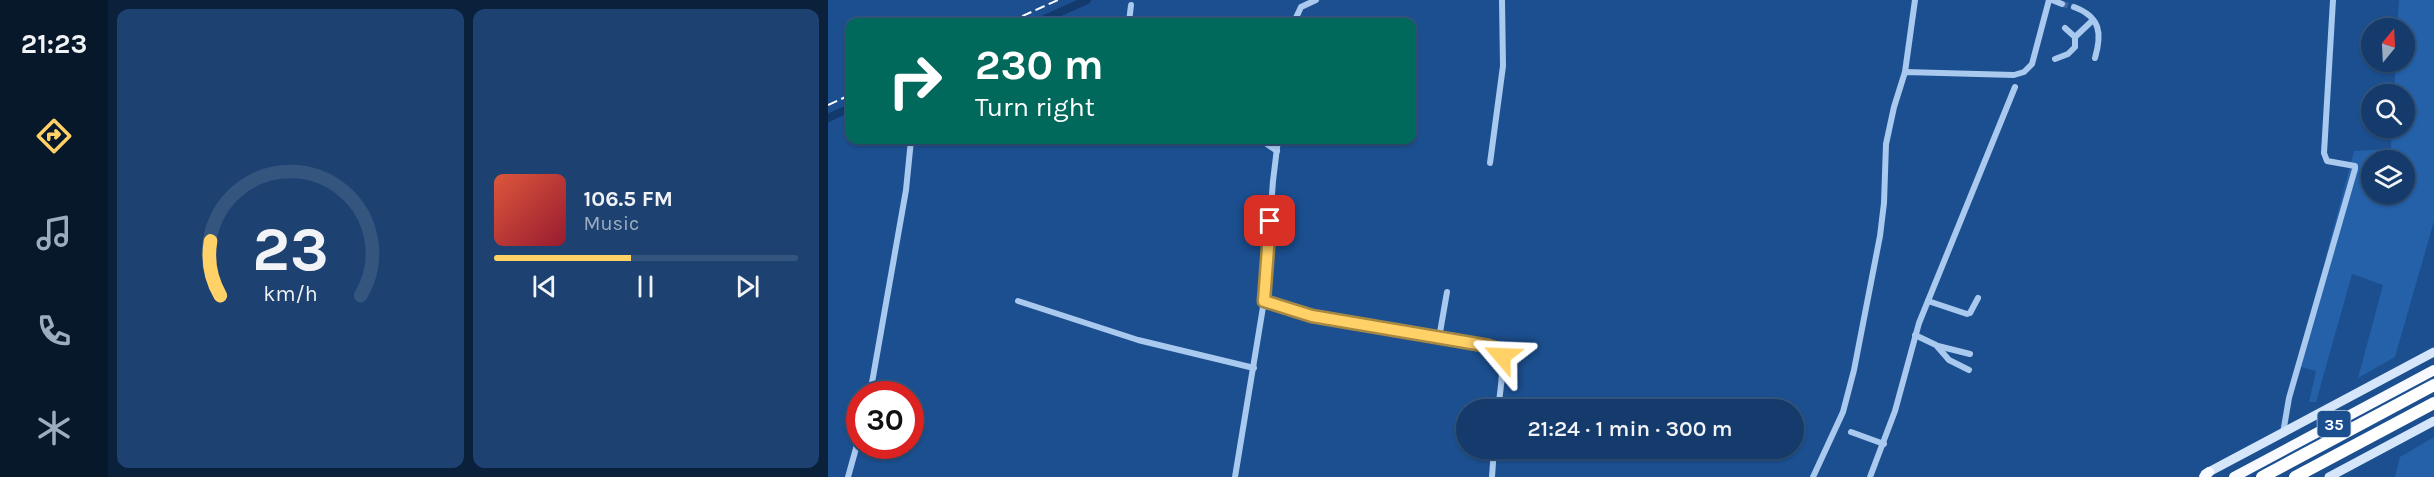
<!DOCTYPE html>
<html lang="en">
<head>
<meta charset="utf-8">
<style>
  :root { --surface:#143b6b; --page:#1d4271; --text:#f1f3f6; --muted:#9dadc1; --line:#33557e; --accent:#ffd166 }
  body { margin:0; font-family:Karla,sans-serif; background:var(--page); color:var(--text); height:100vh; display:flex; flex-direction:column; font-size:22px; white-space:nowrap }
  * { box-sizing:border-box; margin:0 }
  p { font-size:20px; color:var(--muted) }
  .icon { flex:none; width:33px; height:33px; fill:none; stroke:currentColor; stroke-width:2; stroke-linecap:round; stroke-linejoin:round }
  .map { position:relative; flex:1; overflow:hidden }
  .side { display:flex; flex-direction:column; gap:9px; padding:9px; background:#0b203b; width:720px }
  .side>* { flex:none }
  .banner { position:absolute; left:18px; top:18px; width:570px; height:126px; border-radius:12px; box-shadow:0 2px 4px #0004,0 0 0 2px var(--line); background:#00695c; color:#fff; overflow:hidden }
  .needle { width:39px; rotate:18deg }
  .tools { position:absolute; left:1533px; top:18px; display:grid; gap:12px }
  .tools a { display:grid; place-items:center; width:54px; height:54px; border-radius:50%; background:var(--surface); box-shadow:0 2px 4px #0004,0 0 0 2px var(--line); font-size:30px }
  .speed { position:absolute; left:18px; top:381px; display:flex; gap:12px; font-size:30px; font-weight:700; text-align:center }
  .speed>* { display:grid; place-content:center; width:78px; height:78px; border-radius:50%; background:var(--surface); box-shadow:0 2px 4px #0004,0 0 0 2px var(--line); line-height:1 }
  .speed .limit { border:9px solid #d22; background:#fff; color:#111 }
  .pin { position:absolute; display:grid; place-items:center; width:51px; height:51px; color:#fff; margin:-26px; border-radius:12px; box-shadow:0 3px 9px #0006 }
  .me { position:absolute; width:66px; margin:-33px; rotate:296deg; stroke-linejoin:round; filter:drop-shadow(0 0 4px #0008) }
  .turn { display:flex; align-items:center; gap:21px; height:126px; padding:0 30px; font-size:27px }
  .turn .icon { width:78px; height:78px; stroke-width:2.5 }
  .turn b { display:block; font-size:42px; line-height:51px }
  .side .tile { flex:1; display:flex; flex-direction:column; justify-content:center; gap:9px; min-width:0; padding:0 21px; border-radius:12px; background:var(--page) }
  .side .dial { align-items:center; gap:0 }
  .dial svg { height:156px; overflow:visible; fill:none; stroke:var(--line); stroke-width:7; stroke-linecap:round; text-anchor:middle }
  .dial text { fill:var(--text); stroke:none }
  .song { display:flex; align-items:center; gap:18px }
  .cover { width:72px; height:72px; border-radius:9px; background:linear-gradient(135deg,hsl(10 70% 55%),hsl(350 70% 35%)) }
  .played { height:6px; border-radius:3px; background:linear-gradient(90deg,var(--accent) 45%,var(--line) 45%) }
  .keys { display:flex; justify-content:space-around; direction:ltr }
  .side .tiles { flex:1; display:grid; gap:9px; grid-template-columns:repeat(2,1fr) }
  .trip { position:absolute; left:628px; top:399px; width:348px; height:60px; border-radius:30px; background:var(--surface); box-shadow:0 2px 4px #0004,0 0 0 2px var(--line); font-weight:600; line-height:60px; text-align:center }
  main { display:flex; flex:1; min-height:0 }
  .menu { display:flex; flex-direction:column; width:108px; justify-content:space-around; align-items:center; background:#08182b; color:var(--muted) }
  .menu .icon { width:42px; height:42px }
  .menu .active { color:var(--accent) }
  .menu b { font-size:27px; color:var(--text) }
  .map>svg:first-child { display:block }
  .green { fill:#2461a8; fill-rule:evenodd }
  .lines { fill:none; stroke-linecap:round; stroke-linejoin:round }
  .canal { stroke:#123a6d; stroke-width:8 }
  .minor-tunnel { stroke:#3d69a0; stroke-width:6; stroke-dasharray:6 3; stroke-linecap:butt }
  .minor { stroke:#a9c9ee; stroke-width:6 }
  .secondary { stroke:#d6e6fa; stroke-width:9 }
  .trunk { stroke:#f8faff; stroke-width:10 }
  .motorway { stroke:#fff; stroke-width:12 }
  .rail { stroke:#fff; stroke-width:2; stroke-dasharray:10 4.5; stroke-linecap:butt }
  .route-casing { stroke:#a68842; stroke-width:15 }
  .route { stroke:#ffd166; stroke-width:10 }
  .labels { text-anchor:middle; stroke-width:6; stroke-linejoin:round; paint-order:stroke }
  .shield { fill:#1b4f8f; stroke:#bbcadd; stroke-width:1.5 }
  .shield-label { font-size:16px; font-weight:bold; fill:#fff }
</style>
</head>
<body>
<main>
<nav class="menu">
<b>21:23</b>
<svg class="icon active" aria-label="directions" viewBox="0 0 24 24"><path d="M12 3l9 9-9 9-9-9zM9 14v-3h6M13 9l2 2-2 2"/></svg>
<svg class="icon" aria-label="music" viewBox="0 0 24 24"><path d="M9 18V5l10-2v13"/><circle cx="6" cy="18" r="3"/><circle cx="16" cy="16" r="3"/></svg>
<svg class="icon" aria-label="phone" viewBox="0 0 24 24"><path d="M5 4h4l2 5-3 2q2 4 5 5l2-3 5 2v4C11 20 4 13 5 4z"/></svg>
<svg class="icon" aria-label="climate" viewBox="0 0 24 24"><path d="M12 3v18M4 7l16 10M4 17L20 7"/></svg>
</nav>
<section class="side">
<div class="tiles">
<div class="tile dial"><svg viewBox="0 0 100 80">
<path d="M14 69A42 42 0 1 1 86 69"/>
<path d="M14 69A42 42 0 0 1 9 41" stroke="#ffd166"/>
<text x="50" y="56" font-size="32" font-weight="700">23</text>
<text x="50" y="72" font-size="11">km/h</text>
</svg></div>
<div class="tile">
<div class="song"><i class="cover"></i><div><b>106.5 FM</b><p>Music</p></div></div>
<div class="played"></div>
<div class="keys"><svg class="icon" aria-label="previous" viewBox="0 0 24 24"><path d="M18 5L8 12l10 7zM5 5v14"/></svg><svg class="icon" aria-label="pause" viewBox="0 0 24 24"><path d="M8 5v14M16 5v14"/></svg><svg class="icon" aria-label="next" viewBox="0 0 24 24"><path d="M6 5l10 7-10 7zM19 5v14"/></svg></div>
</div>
</div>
</section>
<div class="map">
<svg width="1606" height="477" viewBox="0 0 1606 477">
  <rect width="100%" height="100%" fill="#1b4f8f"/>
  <g class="green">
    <path d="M 1571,0 L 1606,0 L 1606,221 L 1567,357 L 1530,378 L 1555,285 L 1524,274 L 1488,402 L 1481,402 L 1488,371 L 1469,366 L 1526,151 L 1563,149 L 1564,128 L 1576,128 L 1576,94 L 1566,94 L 1568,62 L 1576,62 L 1576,28 L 1569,28 ZM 1544,160 L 1576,160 L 1576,194 L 1544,194 Z"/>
    <polygon points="1606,437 1606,477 1567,477 1572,457"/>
  </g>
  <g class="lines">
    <g class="canal">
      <polyline points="210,22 259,0"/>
      <polyline points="0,118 22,108"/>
    </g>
    <polyline class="minor-tunnel" points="1234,4 1246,7"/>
    <g class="minor">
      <polyline points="1224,0 1234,4"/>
      <path d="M 1246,7 C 1273,17 1274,34 1267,58"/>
      <polyline points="301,22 303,5"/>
      <polyline points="466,22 473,7 488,0"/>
      <polyline points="1247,37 1265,20"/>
      <polyline points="1227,59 1240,54 1247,47 1247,37 1237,28"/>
      <polyline points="1077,72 1087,0"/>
      <polyline points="433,140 449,151"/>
      <polyline points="662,163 675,66 674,0"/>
      <polyline points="190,301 310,340 426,368"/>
      <path d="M 436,301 L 484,316 L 661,346 C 662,346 669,349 670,350 C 679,358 671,397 670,410"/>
      <polyline points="1100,301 1139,314 1142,313 1150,298"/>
      <polyline points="1087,335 1108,345 1121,360 1141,370"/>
      <polyline points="611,338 619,292"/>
      <polyline points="1110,346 1142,354"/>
      <polyline points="42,394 78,190 83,140"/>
      <polyline points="1023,432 1056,444"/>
      <polyline points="1455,433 1461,398 1527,169 1527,166 1499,161 1496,153 1505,0"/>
      <polyline points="20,477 32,434"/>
      <polyline points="407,477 436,301 445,181 450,140"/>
      <polyline points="664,477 666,448"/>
      <polyline points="985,477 1015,412 1026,370 1052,236 1056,203 1058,144 1066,107 1077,72 1186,75 1196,72 1204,64 1221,0"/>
      <polyline points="1042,477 1067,411 1091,323 1187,87"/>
    </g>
    <g class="secondary">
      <polyline points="1377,474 1606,352"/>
      <polyline points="1501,477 1606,421"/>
    </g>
    <g class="trunk">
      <polyline points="1376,477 1381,472"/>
      <polyline points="1406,477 1606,370"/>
    </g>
    <g class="motorway">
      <polyline points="1434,477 1606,385"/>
      <polyline points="1467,477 1606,403"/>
    </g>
    <g class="rail">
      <polyline points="181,22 230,0"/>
      <polyline points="0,105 22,95"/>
    </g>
  </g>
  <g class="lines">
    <g class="route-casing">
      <polyline id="route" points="442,221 436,301 484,316 661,346 670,349 674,356"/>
    </g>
    <use href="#route" class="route"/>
  </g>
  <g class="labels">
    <rect class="shield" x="1489.5" y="411" width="33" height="26" rx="4.5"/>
    <g class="shield-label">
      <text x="1506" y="430">35</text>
    </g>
  </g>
</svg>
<div class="tools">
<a><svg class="needle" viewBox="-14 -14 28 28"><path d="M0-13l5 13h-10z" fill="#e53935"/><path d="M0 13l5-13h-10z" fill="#9dadc1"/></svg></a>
<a><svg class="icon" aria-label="search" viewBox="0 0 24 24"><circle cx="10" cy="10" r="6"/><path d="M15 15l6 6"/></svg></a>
<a><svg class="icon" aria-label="layers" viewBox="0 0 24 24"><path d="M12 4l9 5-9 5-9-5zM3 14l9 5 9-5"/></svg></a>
</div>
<div class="speed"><div class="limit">30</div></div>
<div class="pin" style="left:442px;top:221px;background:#d93025"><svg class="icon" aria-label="arrive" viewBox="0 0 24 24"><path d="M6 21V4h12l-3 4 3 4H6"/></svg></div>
<svg class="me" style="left:674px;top:356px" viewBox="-20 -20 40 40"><path d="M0-17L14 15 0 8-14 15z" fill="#ffd166" stroke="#fff" stroke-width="4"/></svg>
<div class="trip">21:24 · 1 min · 300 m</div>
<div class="banner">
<div class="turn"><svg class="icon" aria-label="right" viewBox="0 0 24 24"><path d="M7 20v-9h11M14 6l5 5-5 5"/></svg><div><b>230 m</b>Turn right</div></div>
</div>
</div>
</main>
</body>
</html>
